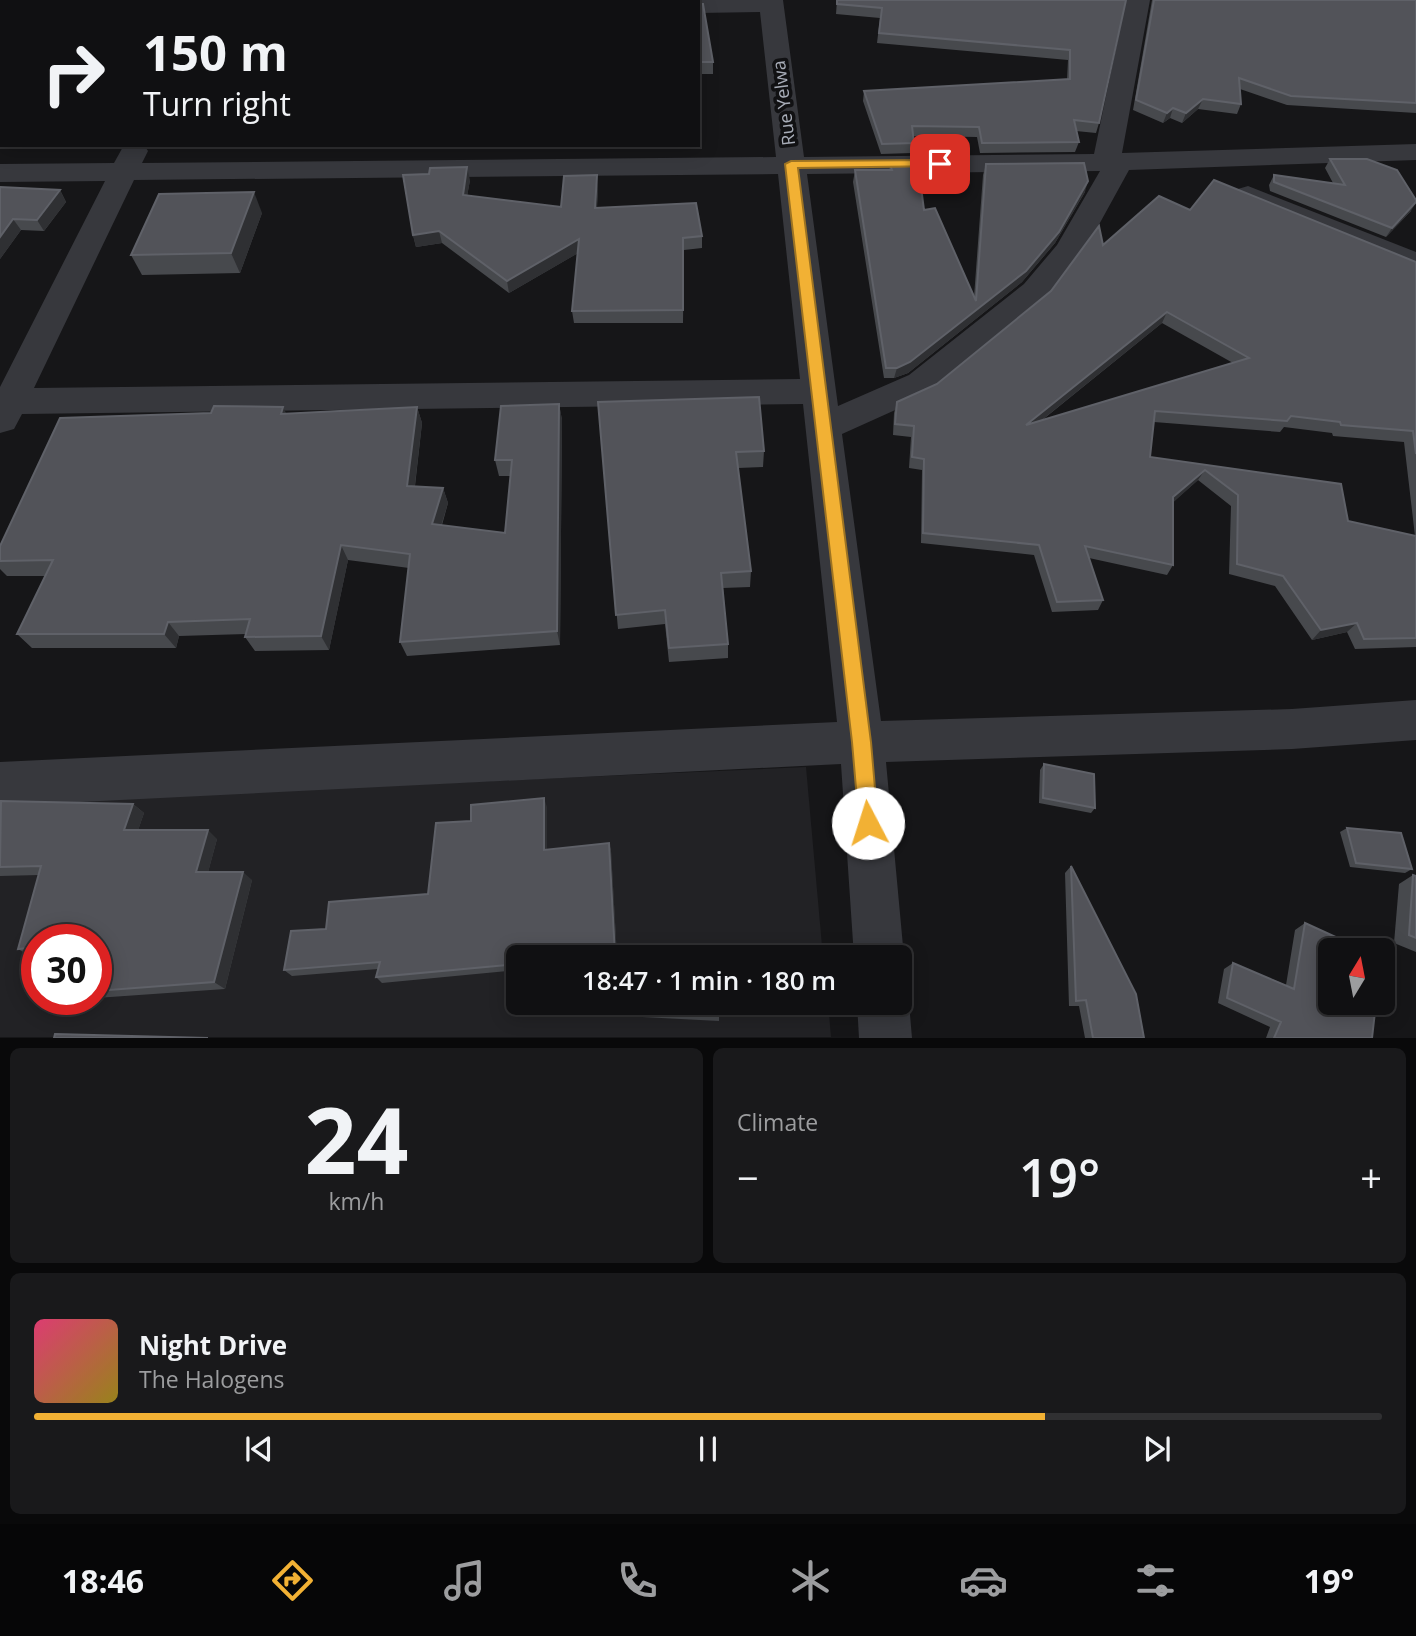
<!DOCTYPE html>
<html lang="en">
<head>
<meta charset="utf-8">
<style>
  :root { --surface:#101012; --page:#19191b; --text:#f1f3f6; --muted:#9c9d9f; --line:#303032; --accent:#f2b134 }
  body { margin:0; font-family:"Open Sans",sans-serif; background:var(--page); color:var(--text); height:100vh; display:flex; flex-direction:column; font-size:26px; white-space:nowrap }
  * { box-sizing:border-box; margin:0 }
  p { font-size:23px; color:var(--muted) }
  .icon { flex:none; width:38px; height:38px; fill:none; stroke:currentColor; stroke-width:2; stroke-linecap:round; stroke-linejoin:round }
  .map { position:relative; height:1038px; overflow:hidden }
  .drawer { display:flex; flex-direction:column; gap:10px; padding:10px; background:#09090a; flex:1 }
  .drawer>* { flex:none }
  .guide { position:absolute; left:0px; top:0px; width:700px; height:147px; box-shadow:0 4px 18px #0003,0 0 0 2px var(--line); background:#101012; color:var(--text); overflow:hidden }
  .needle { width:46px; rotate:10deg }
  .fabs { position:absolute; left:1318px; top:938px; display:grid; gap:14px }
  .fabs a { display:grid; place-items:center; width:77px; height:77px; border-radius:10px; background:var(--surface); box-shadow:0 4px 18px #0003,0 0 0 2px var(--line); font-size:35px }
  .speed { position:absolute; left:21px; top:924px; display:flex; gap:14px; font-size:35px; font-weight:700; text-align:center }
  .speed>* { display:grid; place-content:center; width:91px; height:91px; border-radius:50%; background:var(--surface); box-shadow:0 4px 18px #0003,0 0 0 2px var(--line); line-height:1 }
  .speed .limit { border:10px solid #d22; background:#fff; color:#111 }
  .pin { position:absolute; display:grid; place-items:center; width:60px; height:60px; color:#fff; margin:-30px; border-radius:14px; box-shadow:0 4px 10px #0006 }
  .me { position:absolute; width:77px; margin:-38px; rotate:355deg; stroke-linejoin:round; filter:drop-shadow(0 0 5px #0008) }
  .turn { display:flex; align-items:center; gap:24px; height:147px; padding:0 28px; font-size:32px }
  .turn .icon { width:91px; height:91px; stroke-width:2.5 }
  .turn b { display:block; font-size:49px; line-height:60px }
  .big { font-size:52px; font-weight:600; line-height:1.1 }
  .drawer .card { flex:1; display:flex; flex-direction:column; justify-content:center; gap:10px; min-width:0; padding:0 24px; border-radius:10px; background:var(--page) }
  .drawer .dial { align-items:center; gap:0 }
  .dial b { font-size:91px; line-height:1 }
  .song { display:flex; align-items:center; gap:21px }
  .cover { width:84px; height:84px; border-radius:10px; background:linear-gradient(135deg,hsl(340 70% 55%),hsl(50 70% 35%)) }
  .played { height:7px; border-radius:4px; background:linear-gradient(90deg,var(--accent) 75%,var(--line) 75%) }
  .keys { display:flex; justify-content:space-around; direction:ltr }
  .heat { display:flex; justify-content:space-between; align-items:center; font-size:38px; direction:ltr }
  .drawer .tiles { flex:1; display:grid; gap:10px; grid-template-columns:1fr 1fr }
  .card:last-child { grid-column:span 2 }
  .trip { position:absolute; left:506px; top:945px; width:406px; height:70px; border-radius:10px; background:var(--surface); box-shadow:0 4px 18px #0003,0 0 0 2px var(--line); font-weight:600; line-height:70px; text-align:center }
  .dock { display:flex; height:112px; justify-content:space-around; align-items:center; background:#060607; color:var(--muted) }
  .dock .icon { width:49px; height:49px }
  .dock .active { color:var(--accent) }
  .dock b { font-size:32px; color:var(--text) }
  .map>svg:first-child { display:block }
  .built { fill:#222225; fill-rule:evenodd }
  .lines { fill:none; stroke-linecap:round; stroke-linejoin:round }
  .minor { fill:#37383d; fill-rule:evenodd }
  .wall { fill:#47494d; fill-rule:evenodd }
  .shaded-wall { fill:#2f3033 }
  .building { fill:#525359; stroke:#5f6168; stroke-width:2; fill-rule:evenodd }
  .route { fill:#f2b134; stroke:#9d7322; stroke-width:2 }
  .labels { text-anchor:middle; stroke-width:7; stroke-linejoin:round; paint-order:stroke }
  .street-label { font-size:18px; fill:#a8adb8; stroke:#111113 }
</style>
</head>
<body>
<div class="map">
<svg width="1416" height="1038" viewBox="0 0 1416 1038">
  <rect width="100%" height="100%" fill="#161618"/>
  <path class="built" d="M 806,767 L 823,957 L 518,957 L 518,1003 L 828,1003 L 831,1037 L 0,1037 L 0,803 ZM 37,940 L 96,940 L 96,999 L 37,999 Z"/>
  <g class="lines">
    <g class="minor">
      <polygon points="200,0 224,0 199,2"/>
      <path d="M 693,0 L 783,0 L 804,157 L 1094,154 L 1126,0 L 1150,0 L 1122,153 L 1416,144 L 1416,160 L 1129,170 L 1085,250 L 1046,300 L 933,393 L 842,434 L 881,721 L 1292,709 L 1416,700 L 1416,740 L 1292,749 L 886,762 L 904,957 L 900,969 L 900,957 L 854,957 L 841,764 L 0,806 L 0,762 L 837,722 L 803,404 L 22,414 L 14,429 L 0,433 L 0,387 L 105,181 L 0,182 L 0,164 L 114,163 L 124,145 L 144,145 L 148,151 L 142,163 L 776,157 L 760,12 L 698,13 L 698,2 L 689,2 ZM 1100,171 L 1057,245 L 1024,284 L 909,375 L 838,406 L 807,174 ZM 778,174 L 800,379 L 34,388 L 134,180 Z"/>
      <polygon points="1248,186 1416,252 1416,274 1238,201 1233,195 1238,189"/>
      <polygon points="900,984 909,1003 912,1038 859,1038 857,1003 900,1003"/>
    </g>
  </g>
  <g class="wall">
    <polygon points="0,0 158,0 157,2 2,2 2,118 0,118"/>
    <polygon points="837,0 1126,0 1099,123 1096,133 1076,131 1079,142 1075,152 980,153 977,137 913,136 914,143 912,153 881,154 863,101 864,91 1067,80 1068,60 877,43 880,18 836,14"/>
    <polygon points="1152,0 1416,0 1416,113 1287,105 1240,89 1241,104 1237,114 1198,109 1182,123 1170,118 1163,123 1133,110"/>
    <polygon points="698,4 713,62 713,74 698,74"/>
    <polygon points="1330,159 1411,211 1386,237 1270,191 1269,185 1274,175 1333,183 1325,168"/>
    <polygon points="986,164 1085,192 1055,243 1022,282 908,373 894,378 884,378 853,182 855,170 889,170 890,165 924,210 974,297 983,175"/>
    <polygon points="470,180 467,196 561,207 598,188 597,208 702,236 702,248 684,250 683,323 574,323 572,311 578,253 509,293 442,243 416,247 413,235"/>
    <polygon points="0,187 60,190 66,202 44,231 21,230 0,259"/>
    <path d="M 1190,210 L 1416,262 L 1416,647 L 1355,649 L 1347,632 L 1312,640 L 1275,586 L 1229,574 L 1231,506 L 1198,480 L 1173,502 L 1173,565 L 1167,575 L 1089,558 L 1103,600 L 1098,610 L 1052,612 L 1034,555 L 921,543 L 922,470 L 909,468 L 911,437 L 893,435 L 894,413 L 897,402 L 937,384 L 1051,291 L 1103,245 ZM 1162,323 L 1233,363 L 1041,421 ZM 1154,422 L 1280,432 L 1284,427 L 1332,433 L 1333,436 L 1404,442 L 1415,536 L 1348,521 L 1341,484 L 1150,457 Z"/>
    <polygon points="262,213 240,273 142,275 131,255"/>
    <polygon points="598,402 764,451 763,467 738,468 751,571 750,587 723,588 728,644 728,658 669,662 665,624 618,629"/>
    <polygon points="559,404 562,420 560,645 407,656 400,642 409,568 348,560 329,650 255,651 245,637 246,634 179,636 176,648 32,648 17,634 45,576 7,576 0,569 0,546 287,414 417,407 422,423 415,486 443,488 448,503 442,525 505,533 511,476 499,476 495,460"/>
    <polygon points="1044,764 1095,808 1091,813 1039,803 1040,770"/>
    <polygon points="0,803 133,804 144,813 138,830 217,839 208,872 252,880 225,989 96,998 96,940 37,940 37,956 32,957 18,949 39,875 0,876"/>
    <polygon points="547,807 547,850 609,843 611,851 617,957 518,957 518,970 382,983 376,977 378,969 292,976 284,970 326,929 428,894 471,821"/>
    <polygon points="1347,828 1412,869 1405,873 1350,867 1340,832"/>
    <polygon points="1071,866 1144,1038 1085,1038 1079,1006 1069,1006 1065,873"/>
    <polygon points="1413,875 1416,876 1416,952 1394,943 1399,884"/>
    <polygon points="1305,923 1372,1038 1266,1038 1270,1027 1218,1003 1224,969 1233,963 1286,985 1295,930"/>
    <polygon points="52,999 85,999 57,1001"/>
    <polygon points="719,1003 719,1021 623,1016 621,1010"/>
  </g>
  <g class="shaded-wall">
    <polygon points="148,0 158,0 157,2 147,2"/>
    <polygon points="1203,99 1198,109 1182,123 1186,113"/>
    <polygon points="1173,108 1170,118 1163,123 1167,113"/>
    <polygon points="467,167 470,180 465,208 463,195"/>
    <polygon points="597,175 598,188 596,221 595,208"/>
    <polygon points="1088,181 1085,192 1055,243 1022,282 908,373 894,378 897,368 1026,271"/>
    <polygon points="60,190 66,202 44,231 37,220"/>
    <polygon points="254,192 262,213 240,273 231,253"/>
    <polygon points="1416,202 1411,211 1386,237 1392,228"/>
    <polygon points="13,219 21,230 0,259 0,237"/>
    <polygon points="439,231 442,243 416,247 413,235"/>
    <polygon points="579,239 580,252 509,293 507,281"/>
    <polygon points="1167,312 1162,323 1022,436 1026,425"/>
    <polygon points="559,404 562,420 560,645 557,631"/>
    <polygon points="283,407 291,423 281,414"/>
    <polygon points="417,407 422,423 413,501 407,486"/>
    <polygon points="1205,470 1198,480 1167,508 1173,497"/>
    <polygon points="443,488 448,503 437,539 432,524"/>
    <polygon points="341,545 348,560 329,650 321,636"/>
    <polygon points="168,622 179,636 176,648 164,634"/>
    <polygon points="1357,623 1347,632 1312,640 1321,630"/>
    <polygon points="544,798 547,807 547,858 544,850"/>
    <polygon points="133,804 144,813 135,839 124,830"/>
    <polygon points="208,830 217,839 206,880 196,872"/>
    <polygon points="609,843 611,851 617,957 615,955"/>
    <polygon points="243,872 252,880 225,989 214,982"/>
  </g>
  <g class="building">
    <polygon points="0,0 148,0 147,2 2,2 2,105 0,105"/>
    <polygon points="837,0 1126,0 1099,123 1074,120 1079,142 982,143 979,127 912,126 914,143 882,144 864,91 1070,79 1070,50 879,33 882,8 837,4"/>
    <polygon points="1154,0 1416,0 1416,103 1291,96 1239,78 1241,104 1203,99 1186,113 1173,108 1167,113 1136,100"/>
    <polygon points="698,4 703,4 713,62 698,62"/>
    <polygon points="1330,159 1367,159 1397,170 1416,200 1416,202 1392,228 1274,182 1274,175 1345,185"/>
    <polygon points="1084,163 1088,181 1059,232 1026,271 910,362 897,368 886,368 855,170 892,170 890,165 918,164 924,210 935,208 976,301 986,164"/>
    <polygon points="467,167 463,195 561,207 564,176 597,175 595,208 696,203 702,236 683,238 683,310 572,311 579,239 507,281 439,231 413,235 403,175 429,174 430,168"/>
    <path d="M 1214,180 L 1416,262 L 1416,454 L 1413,431 L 1341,425 L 1340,422 L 1291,416 L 1287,421 L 1155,411 L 1150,457 L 1341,484 L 1348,521 L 1416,536 L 1416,638 L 1364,639 L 1357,623 L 1321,630 L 1283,576 L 1237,564 L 1238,495 L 1205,470 L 1173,497 L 1173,565 L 1085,546 L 1103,600 L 1057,602 L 1039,545 L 923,533 L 924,459 L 912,457 L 914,426 L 895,424 L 897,402 L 937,384 L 1051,291 L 1099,226 L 1103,245 L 1159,196 L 1190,210 ZM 1167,312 L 1249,358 L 1026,425 Z"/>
    <polygon points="0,187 60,190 37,220 13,219 0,237"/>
    <polygon points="254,192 231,253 131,255 159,194"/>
    <polygon points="759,397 764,451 736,452 751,571 721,573 728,644 669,648 665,610 616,615 598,402"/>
    <polygon points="559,404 557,631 400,642 410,554 341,545 321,636 245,637 250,619 168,622 164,634 17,634 53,560 0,561 0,546 60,418 211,413 214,406 283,407 281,414 417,407 407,486 443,488 432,524 505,533 512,460 495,460 501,406"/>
    <polygon points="1044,764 1094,774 1095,808 1043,798"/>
    <polygon points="544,798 544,850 609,843 615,955 591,957 518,957 518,964 376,977 380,962 284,970 291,931 326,929 329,902 428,894 436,823 471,821 471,805"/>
    <polygon points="1,801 133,804 124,830 208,830 196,872 243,872 214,982 96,991 96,940 37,940 37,947 18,949 41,866 0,867"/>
    <polygon points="1347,828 1401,833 1412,869 1356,863"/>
    <polygon points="1071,866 1136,994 1144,1038 1093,1038 1086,1000 1076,1001"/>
    <polygon points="1413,875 1416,876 1416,938 1409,935"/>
    <polygon points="1305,923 1364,950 1330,950 1330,1003 1376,1003 1372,1038 1274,1038 1281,1022 1227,998 1233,963 1294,989"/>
    <polygon points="625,954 701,957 625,957"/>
    <polygon points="621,1003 719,1003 719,1014 621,1010"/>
    <polygon points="55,1034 208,1038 54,1038"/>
  </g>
  <polygon class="route" points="940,160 946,164 944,166 798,168 871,742 878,823 875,830 868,833 861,830 859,823 852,742 785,164 791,161"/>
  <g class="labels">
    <g class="street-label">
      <text transform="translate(784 103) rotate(-97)" y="6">Rue Yelwa</text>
    </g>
  </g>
</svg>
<div class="fabs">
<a><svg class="needle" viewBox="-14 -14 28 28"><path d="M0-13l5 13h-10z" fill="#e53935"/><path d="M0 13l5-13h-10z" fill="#9c9d9f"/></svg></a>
</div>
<div class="speed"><div class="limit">30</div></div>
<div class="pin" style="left:940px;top:164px;background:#d93025"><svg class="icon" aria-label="arrive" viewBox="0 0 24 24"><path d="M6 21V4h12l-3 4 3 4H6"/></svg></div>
<svg class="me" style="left:868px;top:823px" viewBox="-20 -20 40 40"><circle r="19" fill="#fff"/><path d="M0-13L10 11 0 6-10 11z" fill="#f2b134"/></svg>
<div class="trip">18:47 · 1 min · 180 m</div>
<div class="guide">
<div class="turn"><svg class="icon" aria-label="right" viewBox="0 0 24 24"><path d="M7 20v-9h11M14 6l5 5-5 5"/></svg><div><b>150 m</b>Turn right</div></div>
</div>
</div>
<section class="drawer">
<div class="tiles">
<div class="card dial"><b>24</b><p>km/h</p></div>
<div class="card"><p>Climate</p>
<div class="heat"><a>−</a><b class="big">19°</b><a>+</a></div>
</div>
<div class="card">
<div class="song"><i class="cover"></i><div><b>Night Drive</b><p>The Halogens</p></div></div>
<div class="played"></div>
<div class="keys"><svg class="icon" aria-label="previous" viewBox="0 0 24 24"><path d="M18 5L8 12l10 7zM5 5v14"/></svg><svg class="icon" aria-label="pause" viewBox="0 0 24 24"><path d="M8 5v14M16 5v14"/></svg><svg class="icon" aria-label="next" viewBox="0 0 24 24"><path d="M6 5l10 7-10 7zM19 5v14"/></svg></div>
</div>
</div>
</section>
<nav class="dock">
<b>18:46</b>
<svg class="icon active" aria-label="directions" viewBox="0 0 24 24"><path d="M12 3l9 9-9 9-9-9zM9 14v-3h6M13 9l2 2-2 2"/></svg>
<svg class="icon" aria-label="music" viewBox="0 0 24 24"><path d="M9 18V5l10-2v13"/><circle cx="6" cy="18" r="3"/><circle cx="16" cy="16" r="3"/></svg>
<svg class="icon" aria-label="phone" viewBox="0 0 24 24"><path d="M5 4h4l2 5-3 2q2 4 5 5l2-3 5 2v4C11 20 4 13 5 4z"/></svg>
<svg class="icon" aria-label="climate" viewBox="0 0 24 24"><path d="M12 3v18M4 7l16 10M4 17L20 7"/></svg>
<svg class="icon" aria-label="car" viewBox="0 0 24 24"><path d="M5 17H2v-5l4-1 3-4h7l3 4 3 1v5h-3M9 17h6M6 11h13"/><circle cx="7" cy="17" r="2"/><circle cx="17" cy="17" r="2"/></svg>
<svg class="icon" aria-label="filters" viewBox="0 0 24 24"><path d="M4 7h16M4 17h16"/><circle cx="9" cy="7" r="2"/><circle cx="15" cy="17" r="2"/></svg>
<b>19°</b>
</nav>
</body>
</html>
